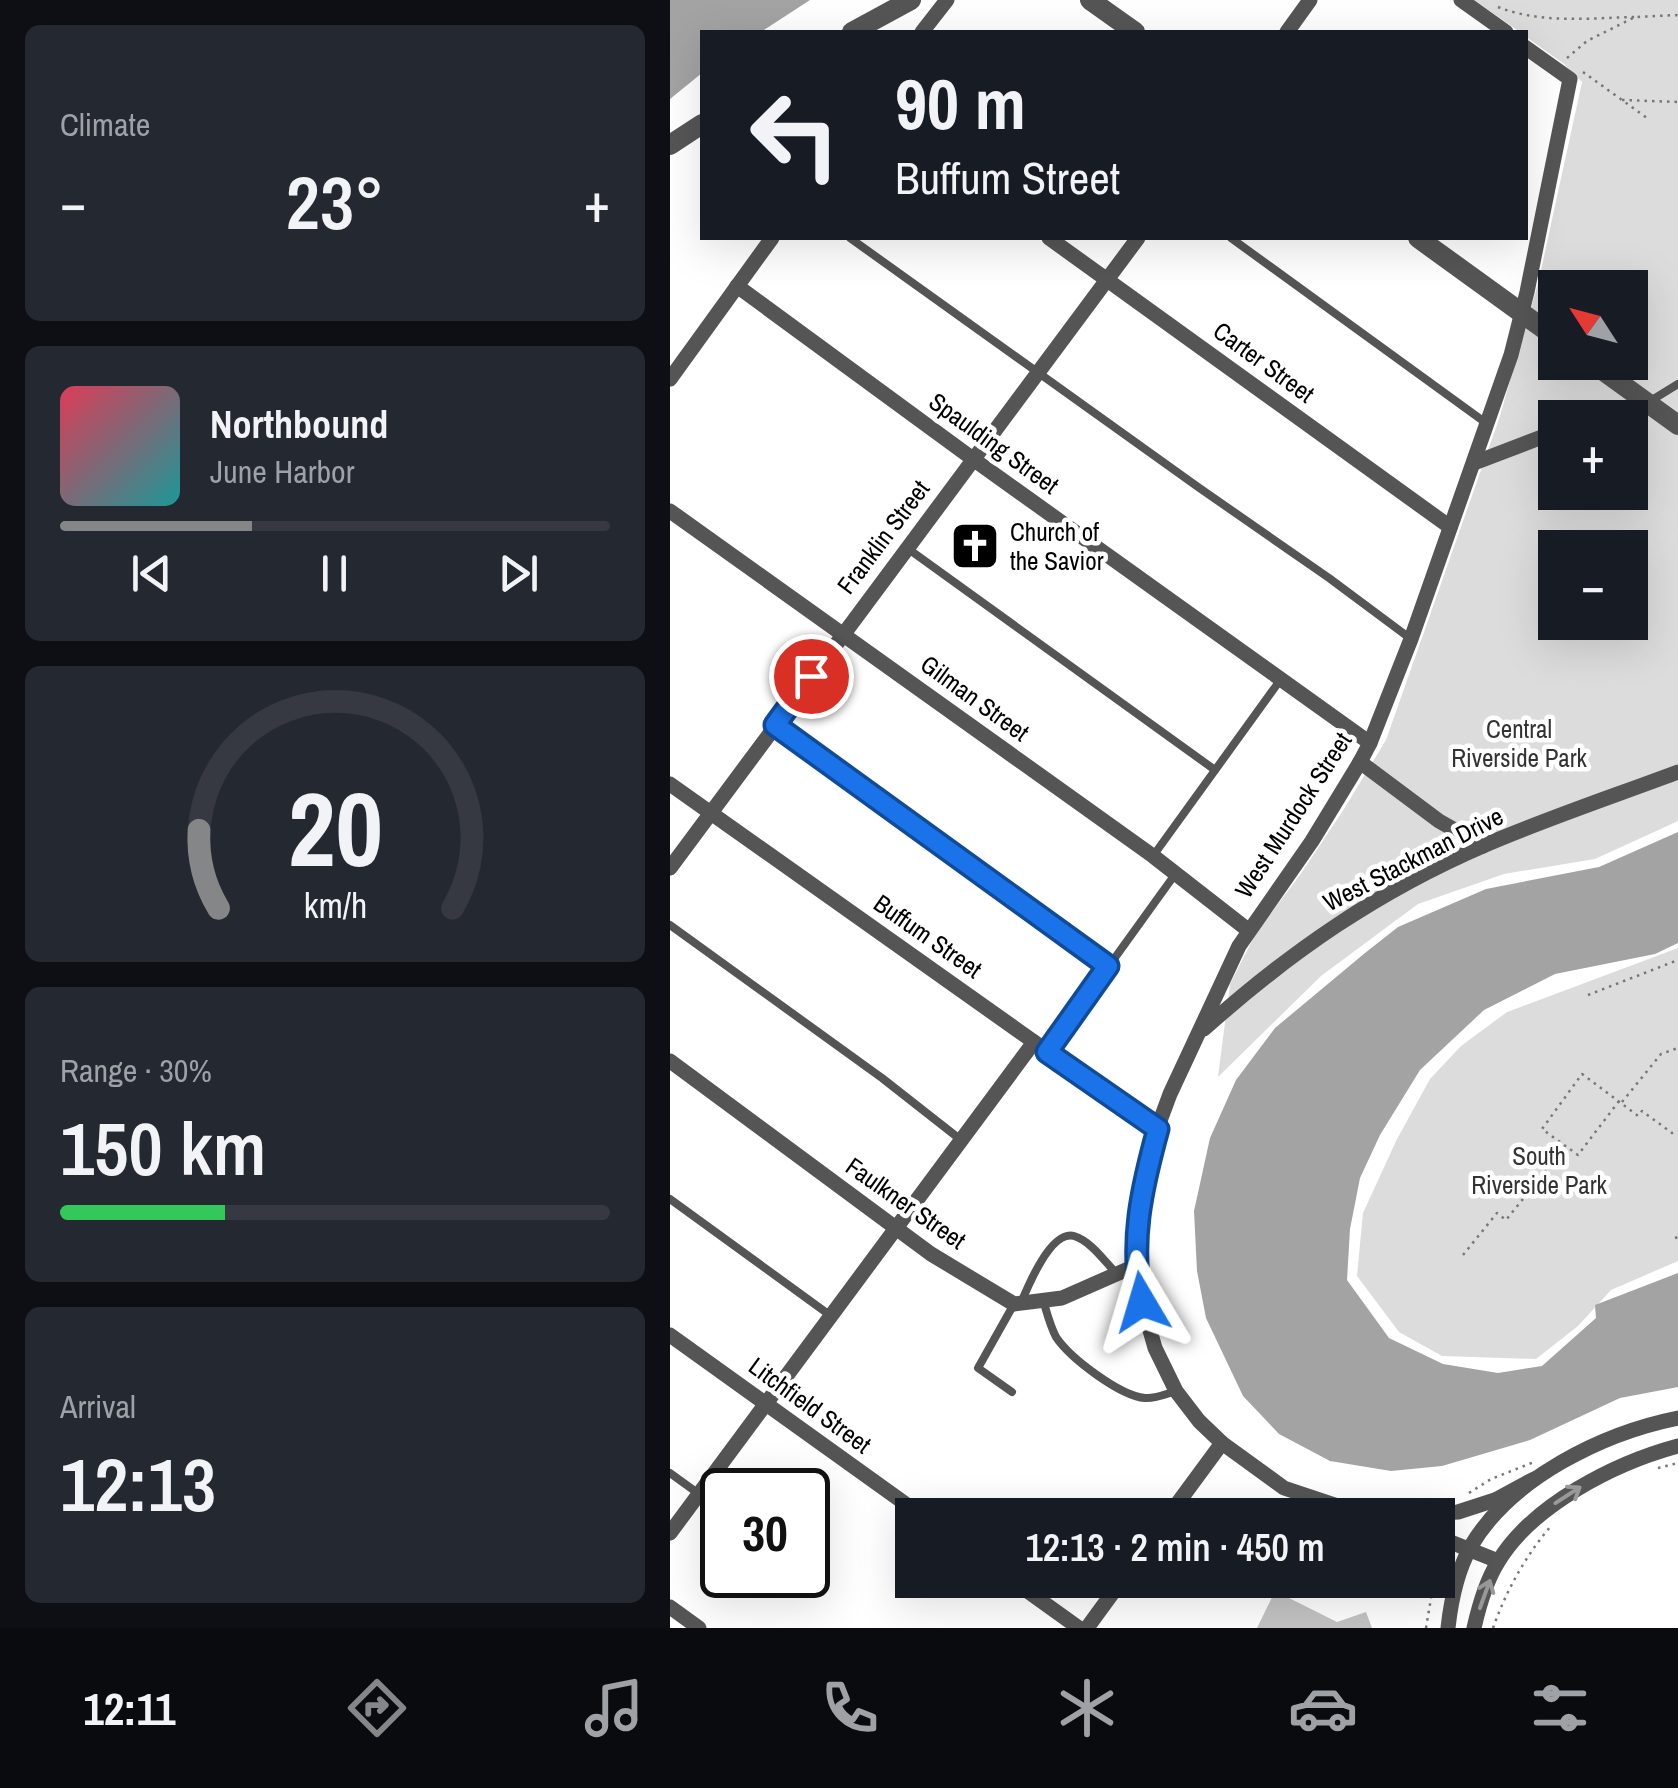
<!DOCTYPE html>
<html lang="en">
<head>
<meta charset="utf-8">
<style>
  :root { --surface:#171b24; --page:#242831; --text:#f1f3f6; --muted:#9ea1a6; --line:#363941; --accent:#858687 }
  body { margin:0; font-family:"Archivo Narrow",sans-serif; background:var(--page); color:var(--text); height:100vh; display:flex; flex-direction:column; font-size:38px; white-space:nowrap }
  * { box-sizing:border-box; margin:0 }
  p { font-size:32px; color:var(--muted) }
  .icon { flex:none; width:55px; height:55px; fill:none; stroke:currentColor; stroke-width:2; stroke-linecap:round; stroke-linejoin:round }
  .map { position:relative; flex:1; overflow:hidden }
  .side { display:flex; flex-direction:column; gap:25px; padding:25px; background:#0d0f14; width:670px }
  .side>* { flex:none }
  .top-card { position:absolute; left:30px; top:30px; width:828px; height:210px; border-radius:0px; box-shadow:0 10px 40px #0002; background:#171b24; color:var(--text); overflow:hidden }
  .needle { width:65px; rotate:306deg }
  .buttons { position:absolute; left:868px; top:270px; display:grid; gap:20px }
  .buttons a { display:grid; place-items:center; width:110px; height:110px; border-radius:0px; background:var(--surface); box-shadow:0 10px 40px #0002; font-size:50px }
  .speed { position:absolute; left:30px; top:1468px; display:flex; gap:20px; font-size:50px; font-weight:700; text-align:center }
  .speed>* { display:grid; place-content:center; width:130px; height:130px; border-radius:50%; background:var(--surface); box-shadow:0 10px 40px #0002; line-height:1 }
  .speed .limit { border:5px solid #111; border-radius:15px; background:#fff; color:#111 }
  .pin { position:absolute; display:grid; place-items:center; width:85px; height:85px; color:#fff; margin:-42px; border:5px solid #fff; border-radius:50%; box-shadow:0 2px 10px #0007 }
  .me { position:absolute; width:110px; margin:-55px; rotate:353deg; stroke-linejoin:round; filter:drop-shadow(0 0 8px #0008) }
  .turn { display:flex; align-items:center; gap:35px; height:210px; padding:0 30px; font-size:45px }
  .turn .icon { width:130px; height:130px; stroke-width:2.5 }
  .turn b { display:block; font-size:70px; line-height:85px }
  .big { font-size:75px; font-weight:600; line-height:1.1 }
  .side .card { flex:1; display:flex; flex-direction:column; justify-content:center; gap:15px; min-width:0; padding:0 35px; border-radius:15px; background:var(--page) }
  .side .dial { align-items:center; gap:0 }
  .dial svg { height:260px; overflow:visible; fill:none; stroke:var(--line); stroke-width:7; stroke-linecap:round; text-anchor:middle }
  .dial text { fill:var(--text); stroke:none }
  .song { display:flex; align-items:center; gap:30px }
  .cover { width:120px; height:120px; border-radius:15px; background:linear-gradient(135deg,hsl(350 70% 55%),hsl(180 70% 35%)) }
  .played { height:10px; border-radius:5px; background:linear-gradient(90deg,var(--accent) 35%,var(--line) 35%) }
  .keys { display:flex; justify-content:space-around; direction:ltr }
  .heat { display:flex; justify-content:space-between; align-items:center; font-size:55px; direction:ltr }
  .charge { height:15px; border-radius:8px; background:linear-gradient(90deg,#34c759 30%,var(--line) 0) }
  .trip { position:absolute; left:225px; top:1498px; width:560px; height:100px; border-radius:0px; background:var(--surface); box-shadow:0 10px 40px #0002; font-weight:600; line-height:100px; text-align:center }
  .dock { display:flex; height:160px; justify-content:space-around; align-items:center; background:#090b0e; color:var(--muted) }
  .dock .icon { width:70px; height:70px }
  .dock .active { color:var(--accent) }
  .dock b { font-size:45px; color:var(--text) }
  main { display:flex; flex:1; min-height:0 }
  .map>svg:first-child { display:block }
  .green { fill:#dcdcdc; fill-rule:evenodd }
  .water { fill:#a3a3a3 }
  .building { fill:#c4c4c4 }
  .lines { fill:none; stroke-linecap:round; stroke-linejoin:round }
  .path { stroke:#777; stroke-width:2.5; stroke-dasharray:2.5 5; stroke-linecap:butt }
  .service { stroke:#555; stroke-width:8 }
  .minor { stroke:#555; stroke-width:15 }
  .tertiary { stroke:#555; stroke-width:20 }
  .oneway { stroke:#999 }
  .route-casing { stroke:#114b97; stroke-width:25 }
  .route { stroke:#1a73e8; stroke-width:18 }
  .labels { text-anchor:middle; stroke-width:9; stroke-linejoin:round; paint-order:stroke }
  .street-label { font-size:25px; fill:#000; stroke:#fff }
  .poi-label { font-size:25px; fill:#000; stroke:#fff; text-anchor:start }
  .park-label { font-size:25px; fill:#333; stroke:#fff }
</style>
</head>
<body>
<main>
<section class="side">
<div class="card"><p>Climate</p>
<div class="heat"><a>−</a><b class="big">23°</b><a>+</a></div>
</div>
<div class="card">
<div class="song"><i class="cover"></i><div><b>Northbound</b><p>June Harbor</p></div></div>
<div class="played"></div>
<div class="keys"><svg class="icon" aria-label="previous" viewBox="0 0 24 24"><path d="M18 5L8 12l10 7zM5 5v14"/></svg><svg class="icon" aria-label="pause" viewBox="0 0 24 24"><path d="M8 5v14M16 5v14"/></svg><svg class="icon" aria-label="next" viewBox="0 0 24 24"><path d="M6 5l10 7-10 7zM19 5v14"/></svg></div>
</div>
<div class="card dial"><svg viewBox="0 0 100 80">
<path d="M14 69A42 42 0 1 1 86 69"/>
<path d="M14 69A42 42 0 0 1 8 45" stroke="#858687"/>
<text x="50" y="56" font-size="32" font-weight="700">20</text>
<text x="50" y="72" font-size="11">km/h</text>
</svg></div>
<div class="card"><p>Range · 30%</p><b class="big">150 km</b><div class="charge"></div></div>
<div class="card"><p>Arrival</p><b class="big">12:13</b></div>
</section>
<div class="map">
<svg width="1008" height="1628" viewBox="0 0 1008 1628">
  <rect width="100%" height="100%" fill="#fff"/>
  <g class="green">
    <path d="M 804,0 L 1008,0 L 1008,821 L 925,859 L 834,874 L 748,904 L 651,976 L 548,1077 L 560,984 L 586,933 L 630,875 L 674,809 L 716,740 L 829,419 L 868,284 L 912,82 L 894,64 L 855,36 L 855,32 L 850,32 ZM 885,288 L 960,288 L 960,362 L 885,362 ZM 885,418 L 960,418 L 960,492 L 885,492 ZM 885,548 L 960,548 L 960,622 L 885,622 Z"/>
    <polygon points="1008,948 1008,1261 941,1290 908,1326 866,1359 772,1356 729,1332 687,1276 693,1213 727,1139 760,1079 791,1046 837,1012"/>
  </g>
  <g class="water">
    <polygon points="0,0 140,0 91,32 32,32 32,73 0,99"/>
    <polygon points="1008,832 1008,943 985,954 885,974 814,1010 750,1070 710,1135 690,1178 680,1229 677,1280 719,1338 773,1364 828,1373 872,1366 926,1318 925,1305 1008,1273 1008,1387 950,1398 860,1440 772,1466 721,1471 660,1461 609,1434 573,1396 536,1318 527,1271 524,1211 540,1138 566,1080 605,1028 695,953 728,927 816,889 929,867"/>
  </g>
  <g class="building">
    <polygon points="322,1501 341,1515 312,1515"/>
    <polygon points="605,1591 667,1622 696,1612 702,1628 587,1628"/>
  </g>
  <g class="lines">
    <g class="path">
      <path d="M 828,7 C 871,24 920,18 965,17"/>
      <polyline points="897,58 917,41 965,17 1008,15"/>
      <polyline points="913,72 977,118"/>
      <polyline points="952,100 1008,102"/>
      <polyline points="918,995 1008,960"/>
      <polyline points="949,1101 908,1155 872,1129 912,1074 968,1116 972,1111 1002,1133 1008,1131"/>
      <polyline points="952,1102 991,1054 1008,1048"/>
      <polyline points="1005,1238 1008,1237"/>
      <polyline points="793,1255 827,1213 836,1220 894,1148"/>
      <polyline points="988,1468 1008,1463"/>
      <polyline points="799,1493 821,1479 864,1462"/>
      <polyline points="768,1561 772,1553"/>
      <polyline points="756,1628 764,1580"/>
      <path d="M 823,1628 C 836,1591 856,1555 881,1526"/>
    </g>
    <g class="service">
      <polyline points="180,238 528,487 659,578 741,639"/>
      <polyline points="561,238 816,423"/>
      <polyline points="982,400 1008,384"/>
      <polyline points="237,548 545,770"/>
      <polyline points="105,725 438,966"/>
      <polyline points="483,856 611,679"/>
      <polyline points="0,925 212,1078 291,1140"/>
      <polyline points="377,1052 506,873"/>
      <polyline points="0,1199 161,1316"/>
      <path d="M 373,1300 C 377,1313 380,1326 386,1337 C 400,1358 450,1396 475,1398 C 485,1399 496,1394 506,1391"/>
      <path d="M 351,1303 C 358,1286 381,1230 404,1236 C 421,1241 435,1262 447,1274"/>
      <polyline points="342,1392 308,1368 344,1304"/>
      <polyline points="0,1473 29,1494"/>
    </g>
    <g class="minor">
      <polyline points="791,0 836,32"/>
      <polyline points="252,32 277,0"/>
      <polyline points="617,32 640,0"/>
      <polyline points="855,47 900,79 857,292 841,355 741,639 700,743 690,762 642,841 569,946 500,1094 487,1129 475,1179 467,1219 465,1266 472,1302 485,1348 506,1391 529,1421 552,1443 614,1488 689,1513 756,1514 788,1512 825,1500 864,1479"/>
      <polyline points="379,238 780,527"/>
      <polyline points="67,286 303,459 700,743"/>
      <polyline points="0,379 102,238"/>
      <polyline points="931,418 978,403"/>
      <polyline points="804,463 885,432"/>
      <polyline points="0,511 483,856 578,930"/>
      <polyline points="690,762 769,821 813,846"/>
      <polyline points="0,784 487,1129"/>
      <polyline points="0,868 468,238"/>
      <path d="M 534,1029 C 620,952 708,891 815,845 C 878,818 944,796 1008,772"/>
      <polyline points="0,1061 261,1254 344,1304 392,1298 465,1266"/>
      <polyline points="0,1335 251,1515"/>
      <polyline points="499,1515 552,1443"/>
      <polyline points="0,1533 364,1042"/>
      <polyline points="768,1537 828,1561"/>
      <polyline points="342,1580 409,1628"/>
      <polyline points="0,1607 29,1628"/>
      <polyline points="417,1628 452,1580"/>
      <path d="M 778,1628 C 781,1600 787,1571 801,1546 C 841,1478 933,1433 1008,1418"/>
      <path d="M 804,1628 C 809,1606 816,1581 828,1562 C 862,1505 945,1463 1008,1446"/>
    </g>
    <g class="tertiary">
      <polyline points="420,0 465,32"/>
      <polyline points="182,32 241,0"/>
      <polyline points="0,145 32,124"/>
      <polyline points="748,238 885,337"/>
      <polyline points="921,362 1008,425"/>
    </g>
  </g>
  <defs><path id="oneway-shaft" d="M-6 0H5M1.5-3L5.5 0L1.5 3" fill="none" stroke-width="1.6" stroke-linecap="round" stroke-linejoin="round" transform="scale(2.5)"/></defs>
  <g class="oneway">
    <use href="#oneway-shaft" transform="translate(898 1495) rotate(-33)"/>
    <use href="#oneway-shaft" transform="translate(815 1594) rotate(-70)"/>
  </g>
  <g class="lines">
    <g class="route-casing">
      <path id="route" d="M 141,676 L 105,725 L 438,966 L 377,1052 L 488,1129 C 472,1187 459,1243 472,1302"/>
    </g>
    <use href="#route" class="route"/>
  </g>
  <defs>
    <g id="church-square" transform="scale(2.5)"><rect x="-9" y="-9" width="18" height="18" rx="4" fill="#000" stroke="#fff"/><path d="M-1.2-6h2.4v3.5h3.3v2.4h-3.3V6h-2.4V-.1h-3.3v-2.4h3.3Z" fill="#fff"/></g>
  </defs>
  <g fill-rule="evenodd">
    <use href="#church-square" x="305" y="546"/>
  </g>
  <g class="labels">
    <g class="street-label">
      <text transform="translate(594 362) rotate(36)" y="9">Carter Street</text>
      <text transform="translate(324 443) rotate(36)" y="9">Spaulding Street</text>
      <text transform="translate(213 537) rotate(-53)" y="9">Franklin Street</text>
      <text transform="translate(305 698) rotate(36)" y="9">Gilman Street</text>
      <text transform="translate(623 815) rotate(-57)" y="9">West Murdock Street</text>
      <text transform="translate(743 859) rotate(-27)" y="9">West Stackman Drive</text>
      <text transform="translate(258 936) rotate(35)" y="9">Buffum Street</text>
      <text transform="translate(236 1203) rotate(35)" y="9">Faulkner Street</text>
      <text transform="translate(140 1405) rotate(36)" y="9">Litchfield Street</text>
    </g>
    <g class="poi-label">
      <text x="340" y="541">Church of<tspan x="340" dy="29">the Savior</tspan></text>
    </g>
    <g class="park-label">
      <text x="849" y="738">Central<tspan x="849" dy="29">Riverside Park</tspan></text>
      <text x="869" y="1165">South<tspan x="869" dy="29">Riverside Park</tspan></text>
    </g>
  </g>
</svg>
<div class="buttons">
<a><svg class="needle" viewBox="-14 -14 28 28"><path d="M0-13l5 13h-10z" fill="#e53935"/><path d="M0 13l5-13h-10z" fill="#9ea1a6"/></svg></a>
<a>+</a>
<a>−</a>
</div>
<div class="speed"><div class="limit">30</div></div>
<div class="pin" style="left:141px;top:676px;background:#d93025"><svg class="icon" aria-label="arrive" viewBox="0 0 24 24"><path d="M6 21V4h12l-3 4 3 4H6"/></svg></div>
<svg class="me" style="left:472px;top:1302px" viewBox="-20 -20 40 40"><path d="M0-17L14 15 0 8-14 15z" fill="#1a73e8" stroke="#fff" stroke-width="4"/></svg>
<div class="trip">12:13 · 2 min · 450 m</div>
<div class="top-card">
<div class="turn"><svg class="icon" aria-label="left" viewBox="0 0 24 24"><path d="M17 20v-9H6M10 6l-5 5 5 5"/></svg><div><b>90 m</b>Buffum Street</div></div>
</div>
</div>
</main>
<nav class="dock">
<b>12:11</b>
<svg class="icon active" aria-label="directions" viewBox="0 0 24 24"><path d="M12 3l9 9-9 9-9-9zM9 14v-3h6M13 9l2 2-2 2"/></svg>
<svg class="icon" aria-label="music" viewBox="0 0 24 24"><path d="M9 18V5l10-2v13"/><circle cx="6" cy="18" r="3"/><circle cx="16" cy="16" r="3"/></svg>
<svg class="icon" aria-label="phone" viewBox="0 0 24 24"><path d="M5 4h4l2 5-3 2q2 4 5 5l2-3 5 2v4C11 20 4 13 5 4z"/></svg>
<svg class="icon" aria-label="climate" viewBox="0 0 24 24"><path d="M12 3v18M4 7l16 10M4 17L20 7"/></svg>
<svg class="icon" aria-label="car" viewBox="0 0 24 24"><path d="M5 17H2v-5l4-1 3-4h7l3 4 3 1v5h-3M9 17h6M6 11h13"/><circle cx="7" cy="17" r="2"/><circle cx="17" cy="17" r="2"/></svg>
<svg class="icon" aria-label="filters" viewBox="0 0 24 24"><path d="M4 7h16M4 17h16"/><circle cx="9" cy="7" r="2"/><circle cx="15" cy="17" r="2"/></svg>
</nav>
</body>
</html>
